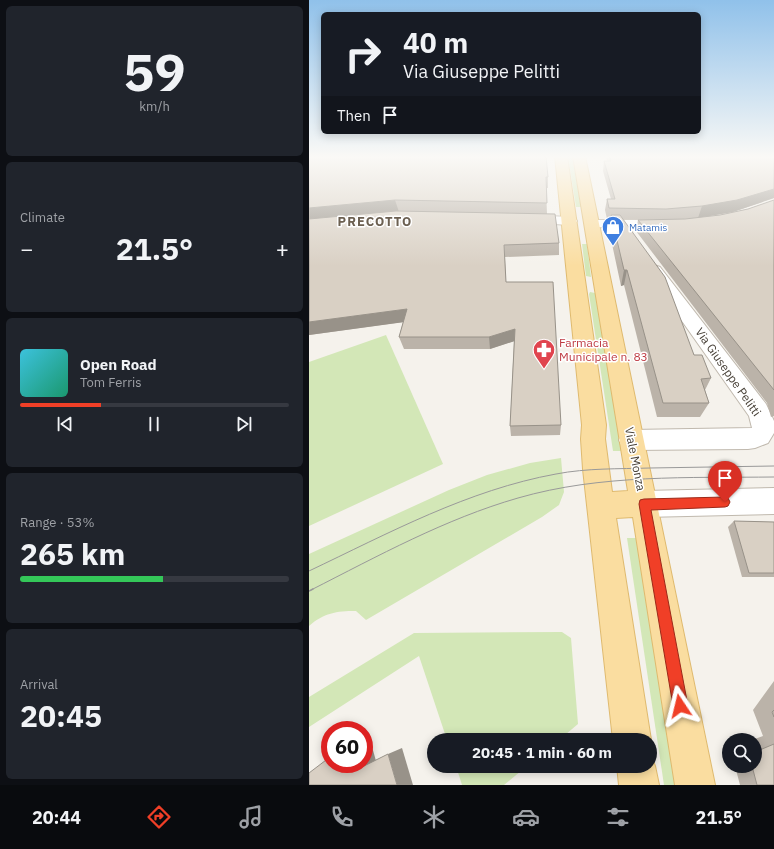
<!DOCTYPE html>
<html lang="en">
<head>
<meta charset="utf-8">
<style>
  :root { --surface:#171b24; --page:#20242c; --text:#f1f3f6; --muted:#9ea1a6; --line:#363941; --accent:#f03f27 }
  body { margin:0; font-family:"IBM Plex Sans",sans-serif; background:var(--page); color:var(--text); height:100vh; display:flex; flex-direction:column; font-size:15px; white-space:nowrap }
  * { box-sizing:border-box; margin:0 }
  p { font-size:13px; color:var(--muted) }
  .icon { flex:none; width:22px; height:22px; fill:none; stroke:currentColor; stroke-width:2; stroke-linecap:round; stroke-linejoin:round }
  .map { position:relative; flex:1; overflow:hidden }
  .side { display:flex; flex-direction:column; gap:6px; padding:6px; background:#0d0f14; width:309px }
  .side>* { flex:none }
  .guide { position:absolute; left:12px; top:12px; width:380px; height:122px; border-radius:6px; box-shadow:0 2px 10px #0003; background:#171b24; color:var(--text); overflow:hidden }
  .buttons { position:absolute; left:413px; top:733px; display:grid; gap:8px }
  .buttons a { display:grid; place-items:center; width:40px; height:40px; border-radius:50%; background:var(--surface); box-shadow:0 2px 10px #0003; font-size:20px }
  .speed { position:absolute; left:12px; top:721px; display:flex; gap:8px; font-size:20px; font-weight:700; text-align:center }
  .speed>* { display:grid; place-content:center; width:52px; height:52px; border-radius:50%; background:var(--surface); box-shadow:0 2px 10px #0003; line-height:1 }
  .speed .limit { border:6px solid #d22; background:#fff; color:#111 }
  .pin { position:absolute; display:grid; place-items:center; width:34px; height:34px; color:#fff; margin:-41px -17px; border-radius:50% 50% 50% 0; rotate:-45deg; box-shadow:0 0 4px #0007 }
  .pin .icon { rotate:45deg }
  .me { position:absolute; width:44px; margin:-22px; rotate:350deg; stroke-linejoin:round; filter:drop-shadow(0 0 3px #0008) }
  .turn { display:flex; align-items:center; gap:14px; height:84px; padding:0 16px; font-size:18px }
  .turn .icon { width:52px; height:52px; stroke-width:2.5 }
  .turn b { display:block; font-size:28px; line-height:34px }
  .then { display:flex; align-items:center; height:38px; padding:0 16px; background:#0003; gap:8px; font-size:15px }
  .big { font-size:30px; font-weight:700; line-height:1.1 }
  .side .tile { flex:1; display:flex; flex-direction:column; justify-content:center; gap:6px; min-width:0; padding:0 14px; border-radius:6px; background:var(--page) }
  .side .dial { align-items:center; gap:0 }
  .dial b { font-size:52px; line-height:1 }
  .song { display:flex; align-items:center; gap:12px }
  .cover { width:48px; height:48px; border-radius:6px; background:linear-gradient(135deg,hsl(190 70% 55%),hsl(160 70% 35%)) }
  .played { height:4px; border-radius:2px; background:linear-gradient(90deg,var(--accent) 30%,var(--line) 30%) }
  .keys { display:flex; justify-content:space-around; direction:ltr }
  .heat { display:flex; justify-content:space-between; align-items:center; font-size:22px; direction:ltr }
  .charge { height:6px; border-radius:3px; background:linear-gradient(90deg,#34c759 53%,var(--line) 0) }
  .trip { position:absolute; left:118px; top:733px; width:230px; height:40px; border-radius:20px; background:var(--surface); box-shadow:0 2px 10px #0003; font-weight:700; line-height:40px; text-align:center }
  .tabs { display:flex; height:64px; justify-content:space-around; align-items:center; background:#090b0e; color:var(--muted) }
  .tabs .icon { width:28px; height:28px }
  .tabs .active { color:var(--accent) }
  .tabs b { font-size:18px; color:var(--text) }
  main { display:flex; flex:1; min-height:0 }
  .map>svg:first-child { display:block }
  .green { fill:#d3e7b7 }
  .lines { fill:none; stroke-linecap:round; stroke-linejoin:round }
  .street-casing { stroke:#c0b9ae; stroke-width:2 }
  .primary-casing { stroke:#dfba6f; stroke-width:2 }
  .street { fill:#fff; fill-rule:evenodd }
  .primary { fill:#fadda0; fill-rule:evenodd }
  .tram-far1 { stroke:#999; stroke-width:1 }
  .tram { stroke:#999; stroke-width:1.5 }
  .wall { fill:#bbb3a9 }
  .shaded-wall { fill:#989289 }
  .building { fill:#d9d0c4; stroke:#989289 }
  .route { fill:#f03f27; stroke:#9c2919 }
  .labels { text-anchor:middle; stroke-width:3; stroke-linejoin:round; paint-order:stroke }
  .far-shop-label { font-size:10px; fill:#366cbe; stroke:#fff; text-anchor:start }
  .health-label { font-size:12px; fill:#be3a42; stroke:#fff; text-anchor:start }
  .street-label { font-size:12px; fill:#494239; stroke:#fff }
  .far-district-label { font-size:13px; font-weight:bold; letter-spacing:1px; fill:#6c6051; stroke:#fff }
</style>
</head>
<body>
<main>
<section class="side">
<div class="tile dial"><b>59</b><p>km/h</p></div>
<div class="tile"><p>Climate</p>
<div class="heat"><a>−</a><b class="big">21.5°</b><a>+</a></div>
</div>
<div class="tile">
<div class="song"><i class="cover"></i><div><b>Open Road</b><p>Tom Ferris</p></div></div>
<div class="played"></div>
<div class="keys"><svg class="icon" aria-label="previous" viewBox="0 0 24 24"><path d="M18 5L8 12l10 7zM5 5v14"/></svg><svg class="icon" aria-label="pause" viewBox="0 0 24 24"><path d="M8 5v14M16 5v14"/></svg><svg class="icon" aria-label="next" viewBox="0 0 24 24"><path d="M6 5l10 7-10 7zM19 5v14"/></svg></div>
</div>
<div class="tile"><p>Range · 53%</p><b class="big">265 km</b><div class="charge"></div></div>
<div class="tile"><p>Arrival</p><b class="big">20:45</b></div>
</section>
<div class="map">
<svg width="465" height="785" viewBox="0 0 465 785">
  <rect width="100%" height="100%" fill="#f5f2ec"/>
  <g class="green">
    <polygon points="259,156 263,156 272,207 267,207"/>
    <polygon points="273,244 278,244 282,277 277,276"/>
    <polygon points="281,292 286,293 313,451 304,451 280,294"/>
    <polygon points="77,335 134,464 0,526 0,362"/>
    <path d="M 252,458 L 255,492 L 250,505 L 233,517 L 57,620 L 47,611 C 27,611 15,613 0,626 L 0,554 L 140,490 L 178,475 L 221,463 Z"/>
    <polygon points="318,538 328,538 369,785 355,785"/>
    <polygon points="253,632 262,638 269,724 250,740 138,740 110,656 0,727 0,697 105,633"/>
    <polygon points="147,766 218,766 195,785 153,785"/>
  </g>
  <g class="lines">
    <g class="street-casing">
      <g id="street">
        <polygon points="217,215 261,217 266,218 268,221 266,224 261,225 212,222 210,219 212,216"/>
        <polygon points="283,220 359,220 364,221 366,224 364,227 359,228 278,227 276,224 278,221"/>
        <polygon points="345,265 351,267 457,404 465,421 465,433 459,443 446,448 439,449 322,450 313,447 310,440 313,433 322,430 443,428 440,416 337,270 339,267"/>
        <polygon points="465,488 465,514 335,517 325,513 321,504 325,495 335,491"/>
      </g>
    </g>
    <g class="primary-casing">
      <g id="primary">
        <polygon points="246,156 258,156 297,425 296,439 303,492 319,491 264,156 276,156 406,785 366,785 324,517 307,518 342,740 341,742 341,740 304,740 274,469 272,439 273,425"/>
        <polygon points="341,753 346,766 350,785 310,785 308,766 341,766"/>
      </g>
    </g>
    <use href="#street" class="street"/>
    <use href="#primary" class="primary"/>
    <g class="tram-far1">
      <path d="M 0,571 C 80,533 159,490 247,474 C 278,468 310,469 341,468 C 382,467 424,467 465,466"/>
      <path d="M 2,590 C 69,556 136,519 209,498 C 292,474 380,478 465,477"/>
    </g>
    <polyline class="tram" points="0,591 4,589"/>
  </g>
  <g class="wall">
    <polygon points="0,156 239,177 239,188 237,188 238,214 250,243 250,255 196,257 197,282 252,425 251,435 202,436 201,426 205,341 181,349 95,349 90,337 94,322 0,335"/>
    <polygon points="297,156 465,156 465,198 424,212 389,218 359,220 376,219 411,215 439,209 465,200 465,416 462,417 458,403 327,231 329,220 347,220 314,219 385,355 402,378 396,390 400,403 391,417 348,417 315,285 312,286 300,230 302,219 298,219 296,210 298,199 302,199 294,171 295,161 298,161"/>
    <polygon points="425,521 465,522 465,577 433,577 419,527"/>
    <polygon points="465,681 465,785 431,785 426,766 446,766 446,740 443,740 454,736 444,710"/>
  </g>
  <g class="shaded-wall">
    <polygon points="465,189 465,198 424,212 389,218 393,206"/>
    <polygon points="86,200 90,212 0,220 0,208"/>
    <polygon points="315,270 318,270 315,285 312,286"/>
    <polygon points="98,309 103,321 0,335 0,322"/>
    <polygon points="206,329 206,341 181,349 180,337"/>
    <polygon points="60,736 67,761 51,768 50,764 55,764 55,738"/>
    <polygon points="93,748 104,785 88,785 79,754"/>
  </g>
  <g class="building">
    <polygon points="0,156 237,156 239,177 237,177 238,203 86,200 0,208"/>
    <polygon points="301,156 465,156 465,189 428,200 393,206 357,209 300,208 298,199 306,199 295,161 302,161"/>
    <polygon points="465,200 465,390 329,220 376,219 411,215 439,209"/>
    <polygon points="87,211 246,214 250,243 195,245 197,282 244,282 252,425 201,426 206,329 180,337 90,337 98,309 0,322 0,219"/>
    <polygon points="302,215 311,215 356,277 385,355 393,355 402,378 392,379 400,403 354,403 318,270 315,270"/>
    <polygon points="425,521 465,522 465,573 440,573"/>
    <polygon points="465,710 465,717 463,712"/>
    <polygon points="465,744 465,785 448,785 443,766 446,766 446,752"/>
    <polygon points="79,754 88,785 0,785 0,773 21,757 21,764 50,764 51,768"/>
  </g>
  <linearGradient id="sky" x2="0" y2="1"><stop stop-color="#90c1ea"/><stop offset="0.59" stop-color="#faf9f6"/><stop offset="1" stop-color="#faf9f6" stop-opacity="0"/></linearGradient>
  <rect width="465" height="266" fill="url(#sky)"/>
  <polygon class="route" points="416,497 419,498 421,502 419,506 416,507 342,510 379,706 377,711 371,713 366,711 364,706 330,504 331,500 335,499"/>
  <defs>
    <g id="shop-pin" transform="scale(1.15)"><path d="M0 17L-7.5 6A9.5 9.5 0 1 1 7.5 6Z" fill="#3f7fe0" stroke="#fff"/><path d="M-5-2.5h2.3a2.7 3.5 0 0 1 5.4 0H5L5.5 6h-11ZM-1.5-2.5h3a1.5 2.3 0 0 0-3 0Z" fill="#fff"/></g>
    <g id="pharmacy-pin" transform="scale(1.15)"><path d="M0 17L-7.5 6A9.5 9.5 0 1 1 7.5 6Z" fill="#e0444e" stroke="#fff"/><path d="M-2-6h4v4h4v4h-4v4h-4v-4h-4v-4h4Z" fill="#fff"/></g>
  </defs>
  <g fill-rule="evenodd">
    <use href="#shop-pin" x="304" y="227"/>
    <use href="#pharmacy-pin" x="235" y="350"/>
  </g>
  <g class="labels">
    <g class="far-shop-label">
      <text x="320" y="231">Matamis</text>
    </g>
    <g class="health-label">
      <text x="250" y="347">Farmacia<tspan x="250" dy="14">Municipale n. 83</tspan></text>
    </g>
    <g class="street-label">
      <text transform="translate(419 372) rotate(55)" y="4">Via Giuseppe Pelitti</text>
      <text transform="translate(326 459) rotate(79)" y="4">Viale Monza</text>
    </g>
    <g class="far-district-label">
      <text x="66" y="226">PRECOTTO</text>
    </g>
  </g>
</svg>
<div class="buttons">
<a><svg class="icon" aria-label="search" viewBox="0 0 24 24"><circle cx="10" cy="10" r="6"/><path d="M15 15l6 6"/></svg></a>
</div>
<div class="speed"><div class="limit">60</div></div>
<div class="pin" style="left:416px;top:502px;background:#d93025"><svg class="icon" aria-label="arrive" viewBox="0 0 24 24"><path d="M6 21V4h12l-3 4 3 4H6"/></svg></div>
<svg class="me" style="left:371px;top:706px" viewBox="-20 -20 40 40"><path d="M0-17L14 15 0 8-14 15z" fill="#f03f27" stroke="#fff" stroke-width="4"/></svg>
<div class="trip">20:45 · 1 min · 60 m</div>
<div class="guide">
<div class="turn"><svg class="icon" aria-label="right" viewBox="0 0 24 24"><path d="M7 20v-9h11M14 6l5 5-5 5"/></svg><div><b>40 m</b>Via Giuseppe Pelitti</div></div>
<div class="then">Then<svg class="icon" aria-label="arrive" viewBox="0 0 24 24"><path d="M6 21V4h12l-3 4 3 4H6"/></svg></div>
</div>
</div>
</main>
<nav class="tabs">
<b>20:44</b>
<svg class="icon active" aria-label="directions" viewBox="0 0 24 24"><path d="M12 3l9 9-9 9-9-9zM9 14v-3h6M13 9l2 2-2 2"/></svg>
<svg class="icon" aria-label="music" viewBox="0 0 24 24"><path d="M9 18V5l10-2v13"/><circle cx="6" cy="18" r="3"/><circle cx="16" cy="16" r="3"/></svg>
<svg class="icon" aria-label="phone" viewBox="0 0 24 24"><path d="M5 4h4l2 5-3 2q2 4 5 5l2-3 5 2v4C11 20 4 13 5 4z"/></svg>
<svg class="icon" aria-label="climate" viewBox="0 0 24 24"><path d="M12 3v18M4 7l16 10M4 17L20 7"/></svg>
<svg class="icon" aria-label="car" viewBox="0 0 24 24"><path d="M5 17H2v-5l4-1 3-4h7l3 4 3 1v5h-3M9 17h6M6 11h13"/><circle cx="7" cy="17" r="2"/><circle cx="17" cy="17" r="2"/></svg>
<svg class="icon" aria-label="filters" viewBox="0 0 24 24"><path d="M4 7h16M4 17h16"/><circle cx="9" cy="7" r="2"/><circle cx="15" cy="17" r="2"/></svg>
<b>21.5°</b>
</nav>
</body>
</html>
